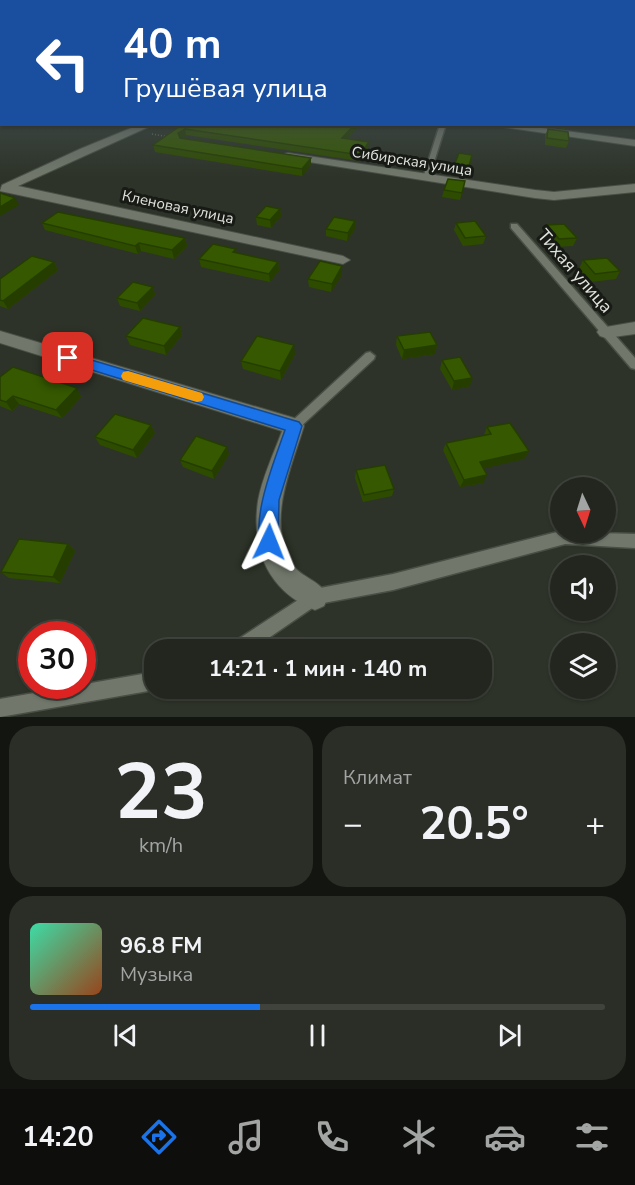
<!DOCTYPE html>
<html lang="ru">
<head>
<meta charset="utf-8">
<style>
  :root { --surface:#22261e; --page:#2a2e27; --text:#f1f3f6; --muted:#a2a5a4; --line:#3f433c; --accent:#1a73e8 }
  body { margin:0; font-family:"Nunito Sans",sans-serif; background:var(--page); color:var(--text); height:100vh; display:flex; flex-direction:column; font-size:22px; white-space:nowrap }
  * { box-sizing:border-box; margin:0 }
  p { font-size:20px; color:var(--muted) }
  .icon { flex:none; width:33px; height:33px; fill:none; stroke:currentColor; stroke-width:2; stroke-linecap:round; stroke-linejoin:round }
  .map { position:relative; height:717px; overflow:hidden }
  .side { display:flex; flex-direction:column; gap:9px; padding:9px; background:#131510; flex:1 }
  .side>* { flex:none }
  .hud { position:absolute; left:0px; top:0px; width:636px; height:126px; box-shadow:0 2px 4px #0004,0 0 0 2px var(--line); background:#1a4fa0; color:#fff; overflow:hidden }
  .needle { width:39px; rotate:176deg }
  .tools { position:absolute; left:550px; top:477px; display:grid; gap:12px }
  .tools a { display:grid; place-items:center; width:66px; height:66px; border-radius:50%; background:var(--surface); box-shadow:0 2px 4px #0004,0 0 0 2px var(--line); font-size:30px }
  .speed { position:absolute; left:18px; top:621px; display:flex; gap:12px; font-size:30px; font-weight:700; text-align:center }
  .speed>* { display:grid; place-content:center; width:78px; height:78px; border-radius:50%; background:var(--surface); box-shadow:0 2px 4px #0004,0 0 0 2px var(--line); line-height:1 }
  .speed .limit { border:9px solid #d22; background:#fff; color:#111 }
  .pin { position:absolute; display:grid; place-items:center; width:51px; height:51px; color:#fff; margin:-26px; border-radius:12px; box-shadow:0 3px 9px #0006 }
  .me { position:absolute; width:66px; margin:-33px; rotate:2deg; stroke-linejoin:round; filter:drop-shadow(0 0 4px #0008) }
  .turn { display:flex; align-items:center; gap:21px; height:126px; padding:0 24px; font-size:27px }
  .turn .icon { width:78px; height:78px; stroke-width:2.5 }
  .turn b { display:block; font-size:42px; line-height:51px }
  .big { font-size:45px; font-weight:700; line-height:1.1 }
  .side .widget { flex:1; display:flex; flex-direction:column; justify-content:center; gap:9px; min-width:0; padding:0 21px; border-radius:24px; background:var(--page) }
  .side .dial { align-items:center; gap:0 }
  .dial b { font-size:78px; line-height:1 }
  .song { display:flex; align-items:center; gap:18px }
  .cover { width:72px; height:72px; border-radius:9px; background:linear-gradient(135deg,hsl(160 70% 55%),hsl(20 70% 35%)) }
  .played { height:6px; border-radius:3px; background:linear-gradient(90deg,var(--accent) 40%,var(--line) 40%) }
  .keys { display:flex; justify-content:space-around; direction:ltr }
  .heat { display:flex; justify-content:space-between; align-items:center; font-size:33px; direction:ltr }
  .side .tiles { flex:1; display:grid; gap:9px; grid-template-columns:1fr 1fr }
  .widget:last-child { grid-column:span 2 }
  .trip { position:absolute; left:144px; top:639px; width:348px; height:60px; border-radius:24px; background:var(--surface); box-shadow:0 2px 4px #0004,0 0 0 2px var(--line); font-weight:700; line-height:60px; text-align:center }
  .tabs { display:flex; height:96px; justify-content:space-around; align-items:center; background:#0e0f0c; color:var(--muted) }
  .tabs .icon { width:42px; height:42px }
  .tabs .on { color:var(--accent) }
  .tabs b { font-size:27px; color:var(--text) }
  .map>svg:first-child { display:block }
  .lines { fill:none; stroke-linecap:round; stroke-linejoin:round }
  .service-casing { stroke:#4a4f46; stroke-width:3 }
  .minor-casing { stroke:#4a4f46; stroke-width:2 }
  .path { stroke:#656b61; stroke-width:1.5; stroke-dasharray:1 2; stroke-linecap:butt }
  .service { fill:#71786b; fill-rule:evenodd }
  .minor { fill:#71786b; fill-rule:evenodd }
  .wall { fill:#2e4c00 }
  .shaded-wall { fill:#253e00 }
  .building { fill:#355800; stroke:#253e00; stroke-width:1.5 }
  .route { fill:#1a73e8; stroke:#114b97; stroke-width:1.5 }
  .slow { fill:#f59e0b }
  .labels { text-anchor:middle; stroke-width:6; stroke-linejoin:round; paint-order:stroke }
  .far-street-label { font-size:15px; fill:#e0e4dd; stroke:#171a15 }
  .street-label { font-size:18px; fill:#e0e4dd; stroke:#171a15 }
</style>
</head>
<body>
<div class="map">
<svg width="635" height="717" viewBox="0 0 635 717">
  <rect width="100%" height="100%" fill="#2d3328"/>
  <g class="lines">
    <g class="service-casing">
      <g id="service">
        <polygon points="440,124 446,124 429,178 424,179 423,178"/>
        <polygon points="511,224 517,224 635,358 635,369 631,368 511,228"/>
        <polygon points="370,352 375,356 374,359 298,429 294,431 290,429 288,426 290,423 366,353"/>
        <polygon points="561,531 561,532 635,534 635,548 565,544 393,590 318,604 251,650 222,650 224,644 240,638 315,589 393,574"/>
        <polygon points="154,672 154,688 157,688 154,690 0,717 0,699"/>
      </g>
    </g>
    <g class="minor-casing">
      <g id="minor">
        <rect x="634" y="93" width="1" height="6"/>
        <polygon points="141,124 155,124 18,186 343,256 350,260 343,264 0,191 2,185 80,149"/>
        <polygon points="482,124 512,124 635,140 635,146"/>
        <polygon points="288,153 535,190 554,192 635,184 635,192 554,200 535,198 284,158 284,154"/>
        <polygon points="635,322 635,334 606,338 600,336 597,332 600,328"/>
        <path d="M 0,331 L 301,420 L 304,426 C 291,469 266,521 292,564 C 301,578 321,580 328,597 L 324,606 L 315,610 C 268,591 251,550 258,501 C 262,478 274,453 282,431 L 0,343 Z"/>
      </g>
    </g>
    <polyline class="path" points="152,134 169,137"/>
    <use href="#service" class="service"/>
    <use href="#minor" class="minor"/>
  </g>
  <g class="wall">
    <polygon points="183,124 361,124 347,139 368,149 359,161 186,135 181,138 311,165 302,176 155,152 153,145"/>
    <polygon points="546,124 567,124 565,129 546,126"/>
    <polygon points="603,124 620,124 619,128 603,126"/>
    <polygon points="548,129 569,141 566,148 545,145 545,135"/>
    <polygon points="472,155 466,177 451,175 453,168"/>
    <polygon points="465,181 460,200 442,197 444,190"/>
    <polygon points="280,209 281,216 271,228 257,225 256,217"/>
    <polygon points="42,223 185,238 187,246 174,259 141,251 138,254 45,230"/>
    <polygon points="456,223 486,236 483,244 463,246 454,230"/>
    <polygon points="547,225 577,238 573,246 556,247 544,232"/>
    <polygon points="326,229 355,229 347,241 326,236"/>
    <polygon points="236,253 278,262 279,270 270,282 201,267 199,259"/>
    <polygon points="583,260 620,271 616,279 591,282 579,269"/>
    <polygon points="54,262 58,270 8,309 0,306 0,279"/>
    <polygon points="342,275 331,292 309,287 308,279"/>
    <polygon points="153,287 155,295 140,311 120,306 117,298"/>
    <polygon points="180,327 182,335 166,355 130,345 126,336"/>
    <polygon points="397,336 437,345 435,354 402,359 396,345"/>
    <polygon points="295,354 281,380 243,369 241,361"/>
    <polygon points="442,360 470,386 452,390 440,369"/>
    <polygon points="0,377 77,388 81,397 62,418 19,404 12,411 0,406"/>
    <polygon points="151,425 155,433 137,458 100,445 95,437"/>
    <polygon points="487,427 529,451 524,459 483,468 483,483 460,487 443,450 446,443 484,435"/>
    <polygon points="229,454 214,479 183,467 180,460"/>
    <polygon points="356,470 394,489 392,496 363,502 355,478"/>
    <polygon points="68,544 75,551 60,583 9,578 1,572"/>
  </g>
  <g class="shaded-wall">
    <polygon points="355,124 361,124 342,145 342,138"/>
    <polygon points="185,129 186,135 179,139 178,133"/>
    <polygon points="369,142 368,149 359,161 360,155"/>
    <polygon points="311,158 311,165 302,176 302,169"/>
    <polygon points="15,198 19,205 0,216 0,207"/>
    <polygon points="280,209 281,216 271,228 270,220"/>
    <polygon points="355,221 355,229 347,241 348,233"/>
    <polygon points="185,238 187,246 174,259 172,250"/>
    <polygon points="139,243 141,251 138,254 135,246"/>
    <polygon points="54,262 58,270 8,309 3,301"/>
    <polygon points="278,262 279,270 270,282 269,274"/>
    <polygon points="342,266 342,275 331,292 332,284"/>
    <polygon points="153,287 155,295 140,311 137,303"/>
    <polygon points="180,327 182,335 166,355 164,346"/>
    <polygon points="294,345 295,354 281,380 280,371"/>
    <polygon points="437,345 435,354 402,359 404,350"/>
    <polygon points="472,378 470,386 452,390 454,381"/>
    <polygon points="77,388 81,397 62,418 56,410"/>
    <polygon points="13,396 19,404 12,411 6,402"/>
    <polygon points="151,425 155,433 137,458 133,450"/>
    <polygon points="227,447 229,454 214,479 212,471"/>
    <polygon points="529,451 524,459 477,470 480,462"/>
    <polygon points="487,475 483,483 460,487 464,480"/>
    <polygon points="68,544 75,551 60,583 53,577"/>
  </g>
  <g class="building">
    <polygon points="183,124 355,124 342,138 369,142 360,155 185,129 178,133 180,138 311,158 302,169 153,145"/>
    <polygon points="548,129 568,132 569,141 547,138"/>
    <polygon points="459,153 472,155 468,170 453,168"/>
    <polygon points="448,179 465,181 462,193 444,190"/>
    <polygon points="0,193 15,198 0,207"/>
    <polygon points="266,206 280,209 270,220 256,217"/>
    <polygon points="58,212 185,238 172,250 139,243 135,246 42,223"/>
    <polygon points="334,217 355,221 348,233 326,229"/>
    <polygon points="475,221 486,236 465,238 456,223"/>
    <polygon points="564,224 577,238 559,239 547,225"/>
    <polygon points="213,244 236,249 233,252 278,262 269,274 199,259"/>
    <polygon points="32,256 54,262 3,301 0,300 0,279"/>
    <polygon points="607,258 620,271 595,274 583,260"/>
    <polygon points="320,261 342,266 332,284 308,279"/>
    <polygon points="133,282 153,287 137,303 117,298"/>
    <polygon points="143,318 180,327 164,346 126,336"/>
    <polygon points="430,332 437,345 404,350 397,336"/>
    <polygon points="257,336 294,345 280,371 241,361"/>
    <polygon points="460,357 472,378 454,381 442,360"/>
    <polygon points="13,367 77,388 56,410 13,396 6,402 0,400 0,377"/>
    <polygon points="115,414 151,425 133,450 95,437"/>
    <polygon points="510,423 529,451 480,462 487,475 464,480 446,443 491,434 487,427"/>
    <polygon points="196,436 227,447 212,471 180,460"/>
    <polygon points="385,465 394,489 364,495 356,470"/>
    <polygon points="19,539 68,544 53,577 1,572"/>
  </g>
  <linearGradient id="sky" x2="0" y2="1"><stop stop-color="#191c16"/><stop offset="0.44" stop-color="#465053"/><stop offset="1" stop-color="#465053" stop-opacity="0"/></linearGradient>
  <rect width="635" height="177" fill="url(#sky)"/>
  <path class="route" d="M 68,353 L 299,422 L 302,426 L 279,500 L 278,542 L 275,549 L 269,552 L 262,549 C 250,519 275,459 285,430 L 63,361 L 61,358 L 63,354 Z"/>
  <polygon class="slow" points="128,371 202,393 204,397 202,401 197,402 123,380 121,376 123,372"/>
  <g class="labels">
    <g class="far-street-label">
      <text transform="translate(412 161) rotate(9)" y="5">Сибирская улица</text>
      <text transform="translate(178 207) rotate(12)" y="5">Кленовая улица</text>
    </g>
    <g class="street-label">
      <text transform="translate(575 271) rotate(49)" y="6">Тихая улица</text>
    </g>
  </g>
</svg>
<div class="tools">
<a><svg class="needle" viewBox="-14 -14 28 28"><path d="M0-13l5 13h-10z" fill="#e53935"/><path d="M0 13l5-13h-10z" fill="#a2a5a4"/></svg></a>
<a><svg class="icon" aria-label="sound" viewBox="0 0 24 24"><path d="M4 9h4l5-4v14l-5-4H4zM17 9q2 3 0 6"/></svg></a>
<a><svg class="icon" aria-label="layers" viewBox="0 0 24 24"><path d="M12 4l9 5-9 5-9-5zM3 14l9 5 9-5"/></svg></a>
</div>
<div class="speed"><div class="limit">30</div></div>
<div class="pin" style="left:68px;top:358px;background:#d93025"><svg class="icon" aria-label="arrive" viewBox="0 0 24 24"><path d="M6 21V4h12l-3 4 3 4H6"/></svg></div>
<svg class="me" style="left:269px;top:542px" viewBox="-20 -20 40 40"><path d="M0-17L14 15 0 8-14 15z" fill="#1a73e8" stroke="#fff" stroke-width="4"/></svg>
<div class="trip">14:21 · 1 мин · 140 m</div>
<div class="hud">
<div class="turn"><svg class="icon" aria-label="left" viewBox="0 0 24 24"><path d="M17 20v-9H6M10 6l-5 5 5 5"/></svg><div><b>40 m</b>Грушёвая улица</div></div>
</div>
</div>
<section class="side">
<div class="tiles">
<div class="widget dial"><b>23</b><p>km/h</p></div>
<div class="widget"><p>Климат</p>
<div class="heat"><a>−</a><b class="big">20.5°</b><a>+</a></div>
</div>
<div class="widget">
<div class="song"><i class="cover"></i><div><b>96.8 FM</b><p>Музыка</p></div></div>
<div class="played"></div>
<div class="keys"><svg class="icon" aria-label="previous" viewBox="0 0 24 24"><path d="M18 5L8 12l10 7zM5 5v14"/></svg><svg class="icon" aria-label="pause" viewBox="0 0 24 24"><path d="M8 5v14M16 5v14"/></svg><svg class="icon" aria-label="next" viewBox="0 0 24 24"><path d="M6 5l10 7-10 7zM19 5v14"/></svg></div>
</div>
</div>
</section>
<nav class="tabs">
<b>14:20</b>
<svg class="icon on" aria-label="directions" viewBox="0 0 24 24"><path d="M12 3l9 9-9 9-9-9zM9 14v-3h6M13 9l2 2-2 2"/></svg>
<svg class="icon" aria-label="music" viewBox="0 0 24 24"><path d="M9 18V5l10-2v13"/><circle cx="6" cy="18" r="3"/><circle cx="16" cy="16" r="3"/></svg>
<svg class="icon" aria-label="phone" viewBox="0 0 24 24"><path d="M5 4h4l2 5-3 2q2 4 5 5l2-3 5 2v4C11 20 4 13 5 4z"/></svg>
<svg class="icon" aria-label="climate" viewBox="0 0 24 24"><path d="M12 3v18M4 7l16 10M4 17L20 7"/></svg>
<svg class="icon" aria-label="car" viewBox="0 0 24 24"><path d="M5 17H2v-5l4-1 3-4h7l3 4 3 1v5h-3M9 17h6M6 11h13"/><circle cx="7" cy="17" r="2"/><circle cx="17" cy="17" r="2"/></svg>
<svg class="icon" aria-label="filters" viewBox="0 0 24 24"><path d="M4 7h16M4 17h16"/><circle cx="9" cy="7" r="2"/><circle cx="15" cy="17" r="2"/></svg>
</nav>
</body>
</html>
